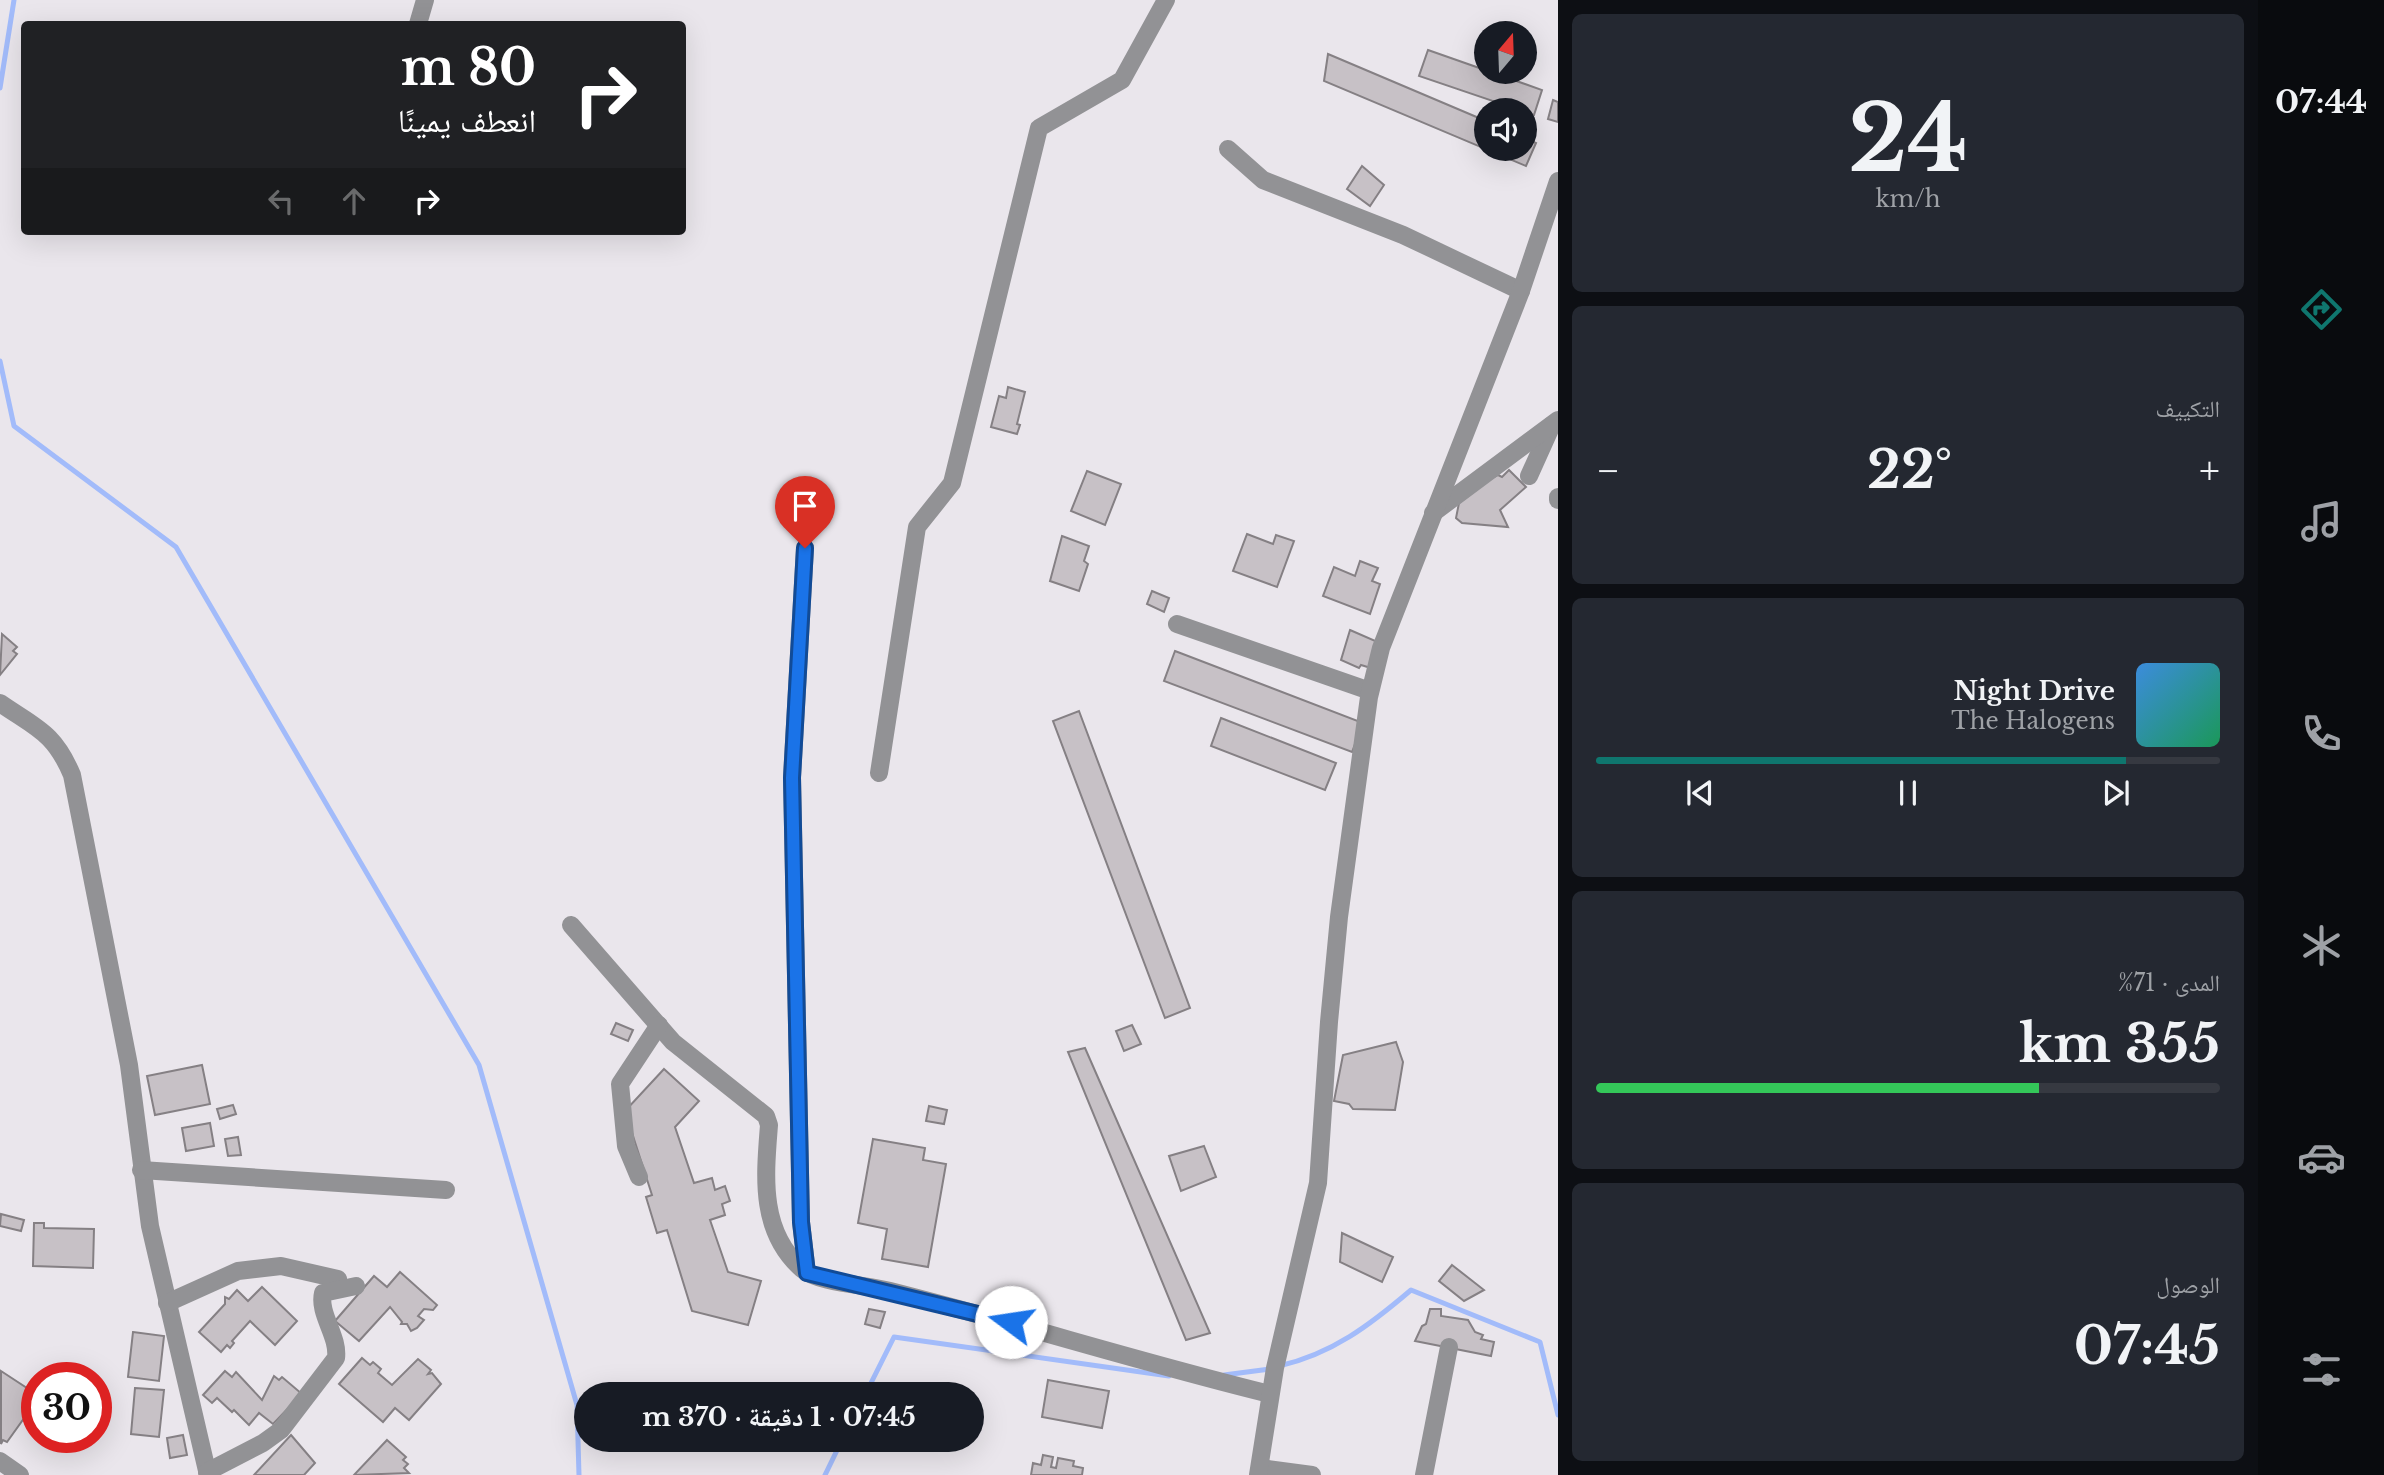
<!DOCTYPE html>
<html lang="ar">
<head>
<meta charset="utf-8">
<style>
  :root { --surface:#171b24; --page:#242831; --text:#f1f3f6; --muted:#9ea1a6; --line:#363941; --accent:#0f766e }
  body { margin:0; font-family:"Libre Baskerville","Noto Naskh Arabic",serif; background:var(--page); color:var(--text); direction:rtl; height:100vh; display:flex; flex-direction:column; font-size:26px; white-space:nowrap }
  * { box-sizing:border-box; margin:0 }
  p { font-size:23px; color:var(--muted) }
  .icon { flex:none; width:38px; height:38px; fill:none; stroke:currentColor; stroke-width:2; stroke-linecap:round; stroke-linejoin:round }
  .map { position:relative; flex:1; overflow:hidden; direction:ltr }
  .sheet { display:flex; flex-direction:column; gap:14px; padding:14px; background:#0d0f14; width:700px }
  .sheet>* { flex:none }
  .guide { position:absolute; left:21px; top:21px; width:665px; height:214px; border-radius:7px; box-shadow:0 7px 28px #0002; direction:rtl; background:#202124; color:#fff; overflow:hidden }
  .needle { width:46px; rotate:19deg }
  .controls { position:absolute; left:1474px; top:21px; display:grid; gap:14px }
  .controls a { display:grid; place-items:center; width:63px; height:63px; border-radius:50%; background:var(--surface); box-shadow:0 7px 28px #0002; font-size:35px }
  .speed { position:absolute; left:21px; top:1362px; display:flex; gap:14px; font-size:35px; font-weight:700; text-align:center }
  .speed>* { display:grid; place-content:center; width:91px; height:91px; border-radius:50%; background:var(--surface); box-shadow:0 7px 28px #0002; line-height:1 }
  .speed .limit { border:10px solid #d22; background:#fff; color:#111 }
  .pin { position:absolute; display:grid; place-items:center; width:60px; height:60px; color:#fff; margin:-72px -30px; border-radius:50% 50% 50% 0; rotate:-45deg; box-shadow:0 0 7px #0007 }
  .pin .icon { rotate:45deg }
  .me { position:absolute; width:77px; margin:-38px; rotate:284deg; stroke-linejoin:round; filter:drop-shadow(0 0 5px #0008) }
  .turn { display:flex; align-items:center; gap:24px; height:147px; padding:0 35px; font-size:32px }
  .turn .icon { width:91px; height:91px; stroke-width:2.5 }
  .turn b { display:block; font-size:49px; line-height:60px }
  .lanes { display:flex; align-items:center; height:66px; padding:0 35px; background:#0003; justify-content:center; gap:35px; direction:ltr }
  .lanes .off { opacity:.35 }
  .big { font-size:52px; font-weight:800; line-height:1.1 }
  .sheet .tile { flex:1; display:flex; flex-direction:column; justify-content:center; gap:10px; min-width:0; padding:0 24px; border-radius:10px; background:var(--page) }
  .sheet .dial { align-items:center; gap:0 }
  .dial b { font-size:91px; line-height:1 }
  .song { display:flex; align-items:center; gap:21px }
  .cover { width:84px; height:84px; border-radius:10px; background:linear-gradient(135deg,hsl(210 70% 55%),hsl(150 70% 35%)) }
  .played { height:7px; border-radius:4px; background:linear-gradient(90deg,var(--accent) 85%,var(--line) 85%) }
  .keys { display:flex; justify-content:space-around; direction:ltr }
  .heat { display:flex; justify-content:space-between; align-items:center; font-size:38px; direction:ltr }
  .charge { height:10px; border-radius:5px; background:linear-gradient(90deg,#34c759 71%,var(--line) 0) }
  .trip { position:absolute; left:574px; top:1382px; width:410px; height:70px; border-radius:35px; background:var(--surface); box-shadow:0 7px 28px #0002; font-weight:800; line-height:70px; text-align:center; direction:rtl }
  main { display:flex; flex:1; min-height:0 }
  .menu { display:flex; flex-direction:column; width:126px; justify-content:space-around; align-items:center; background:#090b0e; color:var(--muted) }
  .menu .icon { width:49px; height:49px }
  .menu .selected { color:var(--accent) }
  .menu b { font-size:32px; color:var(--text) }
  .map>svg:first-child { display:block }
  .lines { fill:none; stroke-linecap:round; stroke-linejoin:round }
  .stream { stroke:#a2bbfa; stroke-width:5 }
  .building { fill:#c7c1c6; stroke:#858084; stroke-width:2 }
  .minor { stroke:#929295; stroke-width:18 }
  .route-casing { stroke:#114b97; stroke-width:18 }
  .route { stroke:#1a73e8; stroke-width:12 }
</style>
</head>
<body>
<main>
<nav class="menu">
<b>07:44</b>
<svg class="icon selected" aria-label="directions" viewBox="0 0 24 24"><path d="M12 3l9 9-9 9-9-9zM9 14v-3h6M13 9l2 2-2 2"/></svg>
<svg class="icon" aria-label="music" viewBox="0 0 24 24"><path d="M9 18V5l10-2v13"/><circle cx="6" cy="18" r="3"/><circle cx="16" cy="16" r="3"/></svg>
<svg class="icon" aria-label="phone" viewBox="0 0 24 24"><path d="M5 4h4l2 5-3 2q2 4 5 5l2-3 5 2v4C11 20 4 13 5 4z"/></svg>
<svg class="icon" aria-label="climate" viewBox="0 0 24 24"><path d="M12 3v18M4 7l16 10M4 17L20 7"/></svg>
<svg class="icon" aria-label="car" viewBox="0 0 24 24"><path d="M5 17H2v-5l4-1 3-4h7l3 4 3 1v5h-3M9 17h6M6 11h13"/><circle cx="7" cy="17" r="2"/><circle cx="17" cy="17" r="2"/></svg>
<svg class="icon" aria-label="filters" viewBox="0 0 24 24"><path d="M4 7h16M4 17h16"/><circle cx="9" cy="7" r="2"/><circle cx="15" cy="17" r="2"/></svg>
</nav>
<section class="sheet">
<div class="tile dial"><b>24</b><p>km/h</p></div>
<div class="tile"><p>التكييف</p>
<div class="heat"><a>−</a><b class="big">22°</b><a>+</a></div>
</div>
<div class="tile">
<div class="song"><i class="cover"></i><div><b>Night Drive</b><p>The Halogens</p></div></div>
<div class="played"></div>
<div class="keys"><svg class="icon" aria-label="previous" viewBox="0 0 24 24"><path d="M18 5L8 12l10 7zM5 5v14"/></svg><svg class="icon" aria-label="pause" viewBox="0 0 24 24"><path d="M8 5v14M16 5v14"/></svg><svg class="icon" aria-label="next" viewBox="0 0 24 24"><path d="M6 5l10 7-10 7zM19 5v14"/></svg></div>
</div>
<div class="tile"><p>المدى · 71%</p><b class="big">355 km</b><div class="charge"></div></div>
<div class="tile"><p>الوصول</p><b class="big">07:45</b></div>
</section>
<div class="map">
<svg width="1558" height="1475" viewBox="0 0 1558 1475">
  <rect width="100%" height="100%" fill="#eae6ec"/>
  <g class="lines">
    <g class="stream">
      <polyline points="0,88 14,0"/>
      <polyline points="0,361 14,426 176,547 479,1065 577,1405 579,1475"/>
      <path d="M 1279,1366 C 1332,1354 1370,1325 1411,1290 L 1540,1342 L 1558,1415"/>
      <polyline points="1224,1375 1270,1369"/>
      <polyline points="865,1395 894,1337 1169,1376"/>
      <polyline points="825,1475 842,1440"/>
    </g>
  </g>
  <g class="building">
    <polygon points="1428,50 1542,90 1534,115 1419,76"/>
    <polygon points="1328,54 1486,121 1486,149 1524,149 1524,138 1536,143 1526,166 1324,81"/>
    <polygon points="1553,100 1558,102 1558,122 1548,119"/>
    <polygon points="1362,166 1384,185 1370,206 1347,189"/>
    <polygon points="1008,387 1025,392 1017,424 1020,425 1017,434 991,427 999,396 1006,398"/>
    <polygon points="1509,470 1526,487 1500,510 1508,527 1462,523 1456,518 1459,503 1489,480 1498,475 1502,477"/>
    <polygon points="1087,471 1121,484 1105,525 1071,511"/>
    <circle cx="794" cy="508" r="14"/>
    <polygon points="813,509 826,514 821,527 808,522"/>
    <polygon points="1247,534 1273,544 1276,535 1294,541 1277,587 1233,571"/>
    <polygon points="1062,536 1089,546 1084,561 1088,564 1079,591 1050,581"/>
    <polygon points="1360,561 1378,568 1372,581 1380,584 1370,614 1323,596 1334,567 1355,576"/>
    <polygon points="1152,591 1169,598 1164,612 1147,604"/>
    <polygon points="1350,630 1380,643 1374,669 1361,665 1359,668 1341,660"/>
    <polygon points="2,634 17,647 13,651 17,654 0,675"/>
    <polygon points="1175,651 1363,723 1352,752 1164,681"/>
    <polygon points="1079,711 1190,1008 1165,1018 1053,721"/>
    <polygon points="1221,718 1336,763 1325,790 1211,746"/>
    <polygon points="616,1023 633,1030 628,1041 611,1034"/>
    <polygon points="1132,1025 1141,1044 1124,1051 1116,1031"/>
    <polygon points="1396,1042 1403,1062 1395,1110 1353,1109 1349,1104 1334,1101 1343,1055"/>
    <polygon points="1085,1048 1210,1333 1186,1340 1068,1052"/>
    <polygon points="202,1065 210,1104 155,1115 147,1076"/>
    <polygon points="664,1069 699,1101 675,1127 694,1183 712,1178 715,1190 725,1186 730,1201 722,1204 725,1215 710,1220 728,1272 761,1281 748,1325 692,1311 667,1230 657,1233 646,1197 652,1195 625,1111"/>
    <polygon points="233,1105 236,1114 220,1119 217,1109"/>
    <polygon points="929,1106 947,1110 944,1124 926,1121"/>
    <polygon points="210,1123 214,1146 186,1151 182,1128"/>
    <polygon points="238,1137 241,1155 228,1156 225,1139"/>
    <polygon points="873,1139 925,1148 923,1160 946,1164 928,1267 882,1259 887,1229 858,1223"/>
    <polygon points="1204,1146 1216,1177 1181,1191 1169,1156"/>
    <polygon points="1,1214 24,1220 21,1231 0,1226"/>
    <polygon points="34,1223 44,1223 44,1228 94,1229 93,1268 33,1266"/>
    <polygon points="1342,1233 1393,1257 1382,1282 1340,1262"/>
    <polygon points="1452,1265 1484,1290 1464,1301 1439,1281"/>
    <polygon points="400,1272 437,1305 433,1310 424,1309 418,1316 424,1320 417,1328 411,1331 407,1324 401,1324 402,1322 390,1307 359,1341 335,1321 374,1276 387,1287"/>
    <polygon points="262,1287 297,1321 275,1345 250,1321 232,1341 234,1343 230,1348 227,1345 221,1352 199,1332 225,1304 225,1297 229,1299 237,1290 248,1301"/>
    <polygon points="869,1309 885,1312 880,1328 865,1324"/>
    <polygon points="1430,1309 1441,1309 1441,1316 1468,1320 1475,1332 1483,1335 1481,1339 1494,1342 1491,1356 1415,1341 1422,1326 1426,1324"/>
    <polygon points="133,1332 164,1336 159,1381 128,1377"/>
    <polygon points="362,1358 370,1365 373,1362 381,1369 378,1373 392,1385 418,1359 431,1370 428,1374 432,1373 441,1384 409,1420 395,1408 383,1422 339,1384"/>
    <polygon points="1,1371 36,1394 33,1398 37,1400 7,1442 3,1440 1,1444"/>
    <polygon points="225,1371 232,1377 236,1372 262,1400 274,1376 279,1380 282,1377 302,1394 273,1424 259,1413 249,1425 234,1410 232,1412 217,1398 212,1403 203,1395"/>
    <polygon points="1048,1380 1109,1391 1102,1428 1042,1417"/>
    <polygon points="135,1388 164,1390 159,1437 131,1434"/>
    <polygon points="183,1435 187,1455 170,1458 167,1438"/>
    <polygon points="291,1435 315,1463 304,1475 254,1475"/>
    <polygon points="387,1440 406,1457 403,1460 408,1464 404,1468 409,1473 354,1475"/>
    <polygon points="1043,1455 1053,1457 1051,1467 1056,1468 1058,1458 1074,1461 1073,1466 1083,1468 1082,1475 1031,1475 1033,1463 1041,1465"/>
  </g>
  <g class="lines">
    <g class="minor">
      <polyline points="418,24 425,0"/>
      <polyline points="1228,149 1263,180 1403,235 1521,291"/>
      <polyline points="1529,476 1552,425"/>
      <polyline points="1558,497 1558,500"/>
      <polyline points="1433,513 1558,420"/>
      <polyline points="805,548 792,777 801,1222 807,1273"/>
      <polyline points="1177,624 1370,691"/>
      <path d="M 0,703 C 36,728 54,732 72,775 L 129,1065 L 150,1226 L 208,1475"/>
      <polyline points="879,773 917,527 952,483 1039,128 1122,80 1166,0"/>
      <path d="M 571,925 L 673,1042 L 766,1116 L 769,1125 C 765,1176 759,1231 802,1269 C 818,1283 867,1285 890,1291 C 1017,1323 1143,1363 1270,1394"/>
      <polyline points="141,1170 446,1190"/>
      <polyline points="639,1177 626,1146 620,1084 659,1025"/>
      <polyline points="167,1303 238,1271 281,1266 338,1279"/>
      <polyline points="0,1461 20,1475"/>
      <polyline points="1261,1468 1312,1475"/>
      <path d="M 207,1472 L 263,1443 L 281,1430 L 336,1358 C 339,1336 318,1314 323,1293 L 356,1286"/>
      <polyline points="1258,1475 1275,1368 1318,1183 1329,1022 1339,917 1369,697 1381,648 1521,291 1558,181"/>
      <polyline points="1424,1475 1449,1347"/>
    </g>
  </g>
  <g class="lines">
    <g class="route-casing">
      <polyline id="route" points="805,548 792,778 801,1222 807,1273 1011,1322"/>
    </g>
    <use href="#route" class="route"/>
  </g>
</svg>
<div class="controls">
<a><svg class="needle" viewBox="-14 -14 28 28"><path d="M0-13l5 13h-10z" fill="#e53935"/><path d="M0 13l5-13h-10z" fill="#9ea1a6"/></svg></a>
<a><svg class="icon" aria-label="sound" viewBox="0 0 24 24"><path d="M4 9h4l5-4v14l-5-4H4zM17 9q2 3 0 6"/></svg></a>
</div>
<div class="speed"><div class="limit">30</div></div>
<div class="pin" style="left:805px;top:548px;background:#d93025"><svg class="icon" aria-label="arrive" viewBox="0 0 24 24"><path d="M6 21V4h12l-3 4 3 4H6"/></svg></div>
<svg class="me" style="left:1011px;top:1322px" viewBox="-20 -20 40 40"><circle r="19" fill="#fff"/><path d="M0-13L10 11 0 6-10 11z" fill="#1a73e8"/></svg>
<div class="trip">07:45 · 1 دقيقة · 370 m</div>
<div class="guide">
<div class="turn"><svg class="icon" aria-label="right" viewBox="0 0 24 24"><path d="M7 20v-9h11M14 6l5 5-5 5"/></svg><div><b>80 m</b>انعطف يمينًا</div></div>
<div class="lanes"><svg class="icon off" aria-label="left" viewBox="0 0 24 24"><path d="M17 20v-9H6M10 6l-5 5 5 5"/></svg><svg class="icon off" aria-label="ahead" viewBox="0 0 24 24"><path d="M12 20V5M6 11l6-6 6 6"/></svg><svg class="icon" aria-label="right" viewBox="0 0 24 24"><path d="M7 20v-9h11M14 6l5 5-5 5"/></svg></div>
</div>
</div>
</main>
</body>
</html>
